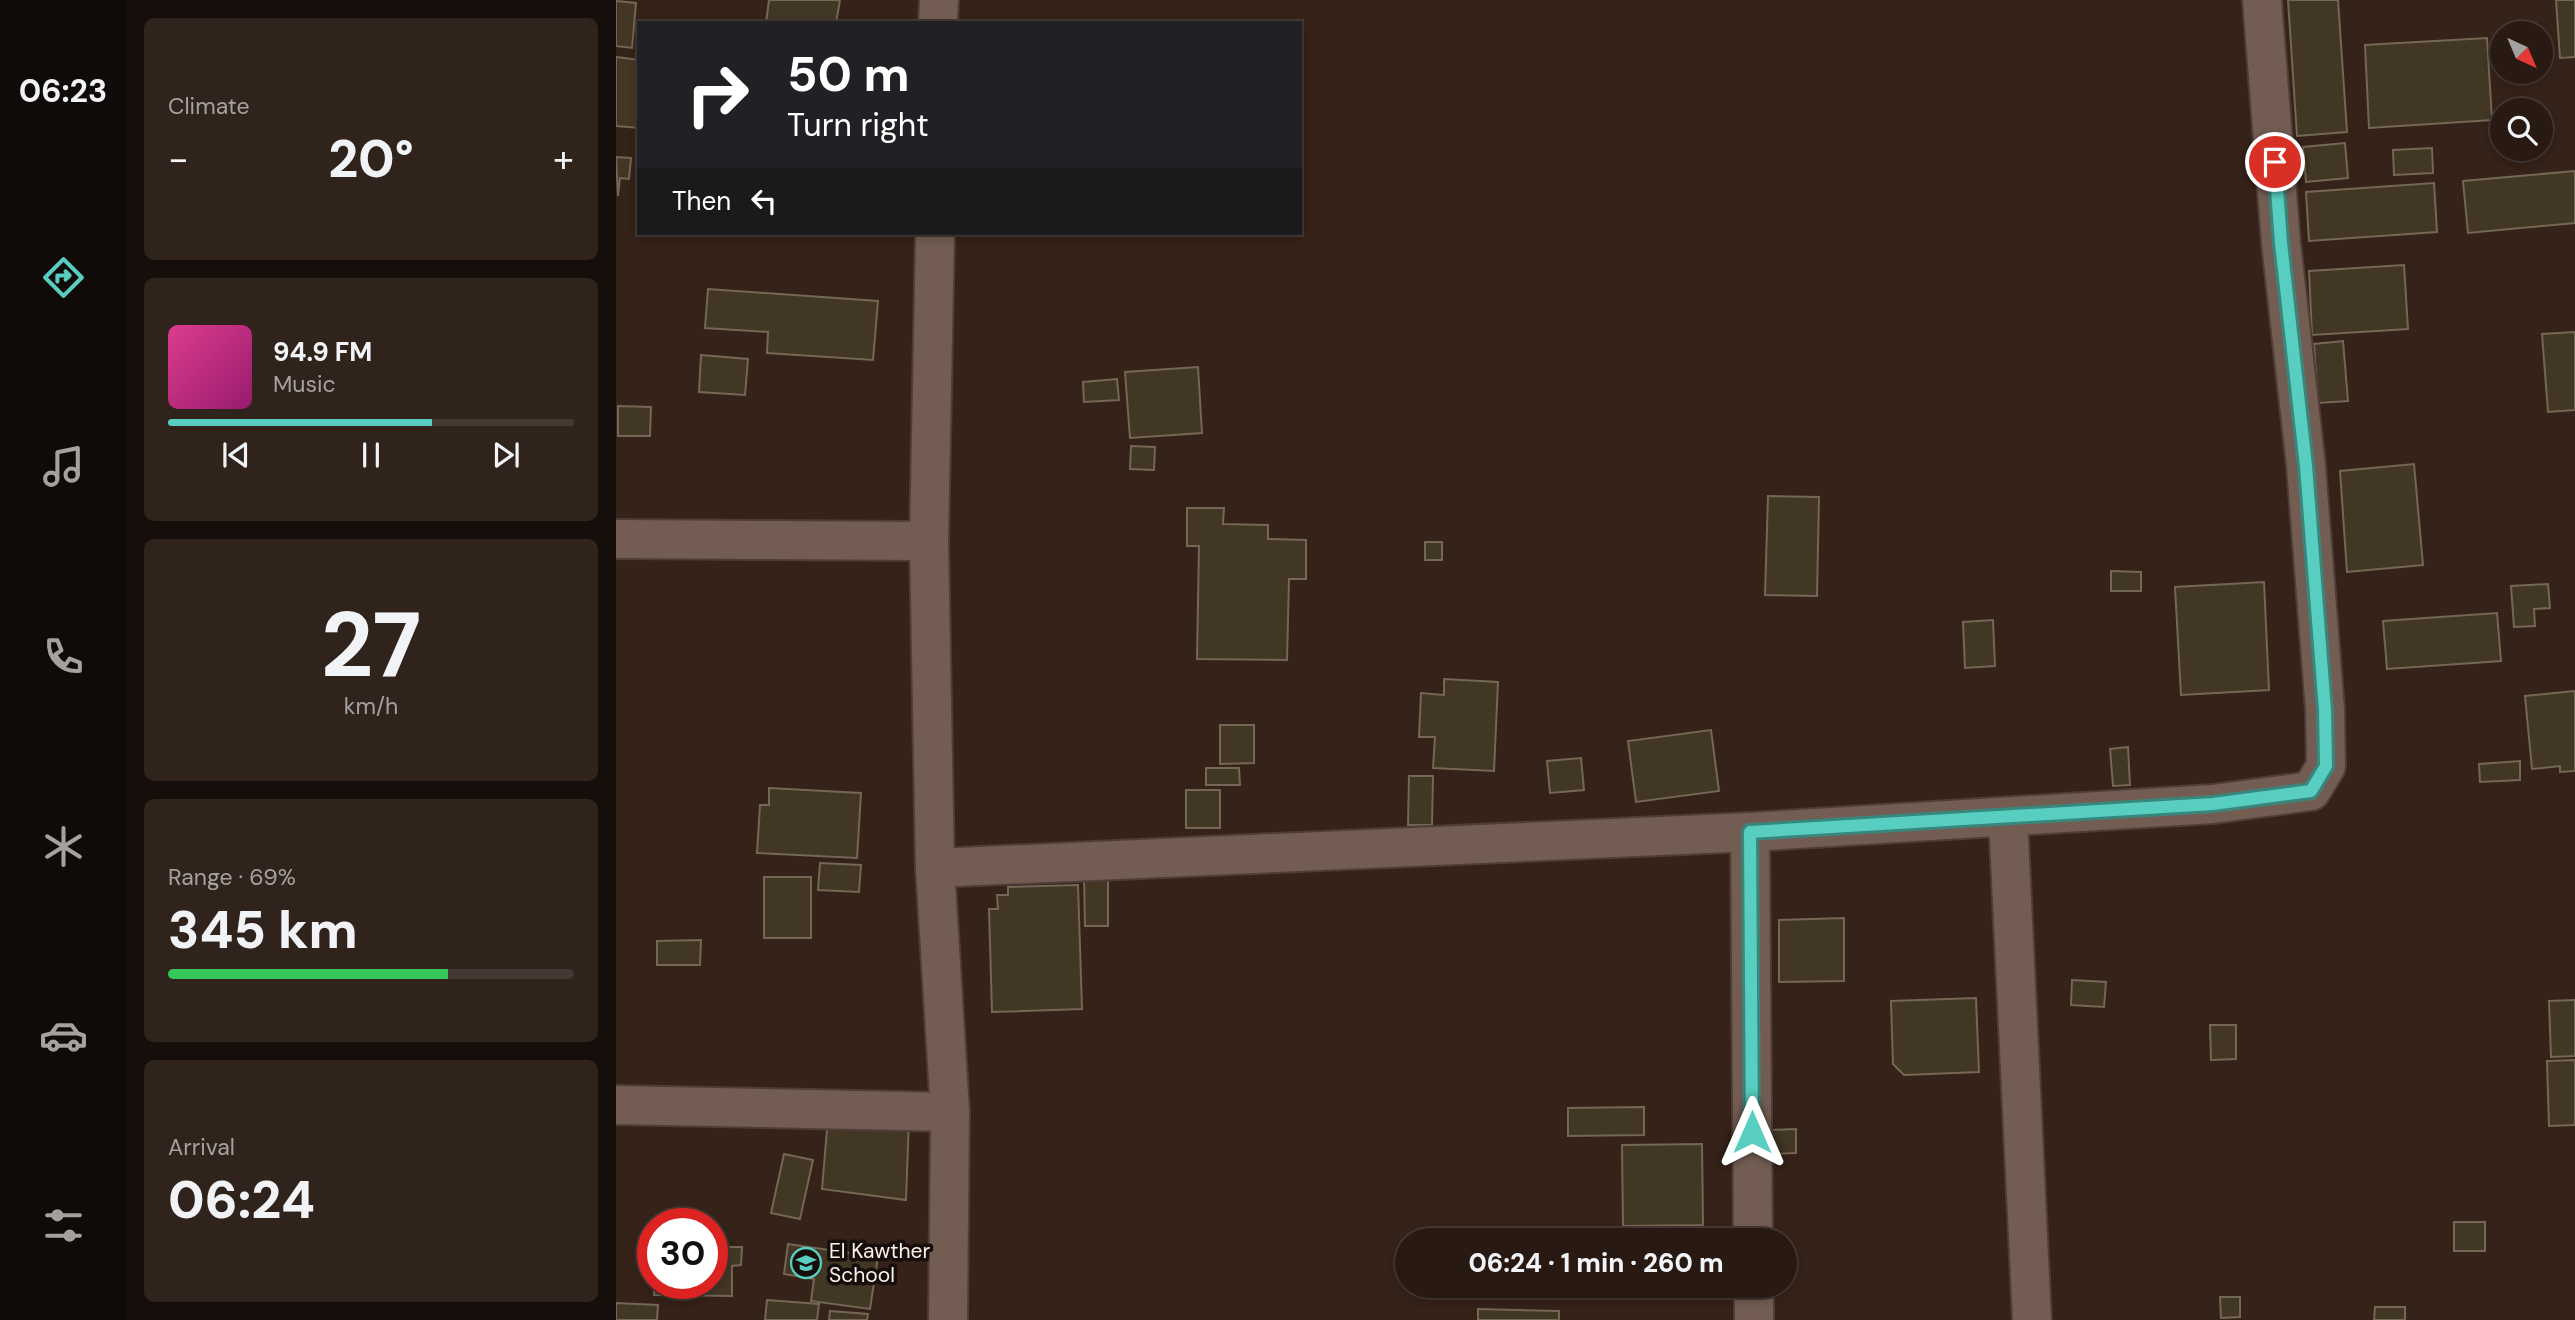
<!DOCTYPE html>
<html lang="en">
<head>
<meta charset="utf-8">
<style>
  :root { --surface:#281a13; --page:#30231c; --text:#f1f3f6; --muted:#a5a1a0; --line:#443833; --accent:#58cec0 }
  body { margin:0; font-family:"DM Sans",sans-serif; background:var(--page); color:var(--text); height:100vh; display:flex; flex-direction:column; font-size:26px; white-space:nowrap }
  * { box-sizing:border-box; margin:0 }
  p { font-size:23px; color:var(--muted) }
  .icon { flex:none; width:38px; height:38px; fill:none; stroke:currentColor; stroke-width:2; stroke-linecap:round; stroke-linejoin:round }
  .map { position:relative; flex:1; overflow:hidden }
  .side { display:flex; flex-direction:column; gap:18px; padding:18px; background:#160e0a; width:490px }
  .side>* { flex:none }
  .top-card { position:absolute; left:21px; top:21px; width:665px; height:214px; border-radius:0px; box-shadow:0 4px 10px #0003,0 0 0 2px var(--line); background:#202124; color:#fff; overflow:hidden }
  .needle { width:46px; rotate:136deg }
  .buttons { position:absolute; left:1874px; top:21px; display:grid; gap:14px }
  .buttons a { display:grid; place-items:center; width:63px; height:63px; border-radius:50%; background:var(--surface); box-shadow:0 4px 10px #0003,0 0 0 2px var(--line); font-size:35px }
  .speed { position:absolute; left:21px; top:1208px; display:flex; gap:14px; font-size:35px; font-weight:700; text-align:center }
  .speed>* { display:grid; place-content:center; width:91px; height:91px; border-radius:50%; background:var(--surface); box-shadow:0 4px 10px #0003,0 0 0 2px var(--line); line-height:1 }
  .speed .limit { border:10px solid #d22; background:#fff; color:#111 }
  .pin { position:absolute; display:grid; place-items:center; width:60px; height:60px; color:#fff; margin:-30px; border:4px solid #fff; border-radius:50%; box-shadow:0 2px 7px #0007 }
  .me { position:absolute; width:77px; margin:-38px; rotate:0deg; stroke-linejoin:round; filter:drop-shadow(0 0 5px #0008) }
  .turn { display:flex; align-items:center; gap:24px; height:147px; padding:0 35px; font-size:32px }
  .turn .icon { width:91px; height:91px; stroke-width:2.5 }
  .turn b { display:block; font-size:49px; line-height:60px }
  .then { display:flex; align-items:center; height:66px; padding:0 35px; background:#0003; gap:14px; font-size:26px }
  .big { font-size:52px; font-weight:800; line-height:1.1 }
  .side .widget { flex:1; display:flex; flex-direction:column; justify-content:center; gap:10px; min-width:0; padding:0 24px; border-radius:10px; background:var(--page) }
  .side .dial { align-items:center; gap:0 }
  .dial b { font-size:91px; line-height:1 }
  .song { display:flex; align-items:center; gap:21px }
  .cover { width:84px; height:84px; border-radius:10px; background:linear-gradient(135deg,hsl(330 70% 55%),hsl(320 70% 35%)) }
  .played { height:7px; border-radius:4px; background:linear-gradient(90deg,var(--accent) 65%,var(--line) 65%) }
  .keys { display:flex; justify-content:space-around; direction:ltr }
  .heat { display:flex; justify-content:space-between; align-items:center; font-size:38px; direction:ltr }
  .charge { height:10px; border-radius:5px; background:linear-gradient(90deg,#34c759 69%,var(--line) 0) }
  .trip { position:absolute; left:779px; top:1228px; width:402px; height:70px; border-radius:35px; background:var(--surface); box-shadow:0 4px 10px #0003,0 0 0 2px var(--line); font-weight:800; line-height:70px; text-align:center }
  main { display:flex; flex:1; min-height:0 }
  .menu { display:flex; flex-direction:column; width:126px; justify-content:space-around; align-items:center; background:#100a08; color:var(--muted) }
  .menu .icon { width:49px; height:49px }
  .menu .active { color:var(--accent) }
  .menu b { font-size:32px; color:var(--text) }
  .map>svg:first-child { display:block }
  .building { fill:#423624; stroke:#746754; stroke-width:2 }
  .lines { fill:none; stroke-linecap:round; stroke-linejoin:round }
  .minor-casing { stroke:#4e3d37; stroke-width:42 }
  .minor { stroke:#735d53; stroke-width:38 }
  .route-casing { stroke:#39867d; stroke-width:18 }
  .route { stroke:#58cec0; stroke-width:12 }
  .labels { text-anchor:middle; stroke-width:7; stroke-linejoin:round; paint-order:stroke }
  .poi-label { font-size:21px; fill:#fef0ea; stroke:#160e0a; text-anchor:start }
</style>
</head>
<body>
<main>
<nav class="menu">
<b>06:23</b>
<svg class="icon active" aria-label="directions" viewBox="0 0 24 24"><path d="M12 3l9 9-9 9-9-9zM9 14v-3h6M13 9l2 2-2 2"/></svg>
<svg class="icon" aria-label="music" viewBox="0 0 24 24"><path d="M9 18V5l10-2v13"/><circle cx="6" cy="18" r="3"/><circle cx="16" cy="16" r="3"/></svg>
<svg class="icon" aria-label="phone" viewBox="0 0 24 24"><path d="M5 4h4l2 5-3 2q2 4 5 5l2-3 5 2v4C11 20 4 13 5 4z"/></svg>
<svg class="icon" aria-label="climate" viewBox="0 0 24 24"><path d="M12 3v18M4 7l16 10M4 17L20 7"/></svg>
<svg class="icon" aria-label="car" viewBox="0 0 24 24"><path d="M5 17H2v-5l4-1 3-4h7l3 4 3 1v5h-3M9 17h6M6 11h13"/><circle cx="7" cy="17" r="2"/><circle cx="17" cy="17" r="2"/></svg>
<svg class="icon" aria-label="filters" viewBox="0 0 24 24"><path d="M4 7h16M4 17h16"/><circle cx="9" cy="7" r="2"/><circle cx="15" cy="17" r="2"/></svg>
</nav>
<section class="side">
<div class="widget"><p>Climate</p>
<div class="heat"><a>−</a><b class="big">20°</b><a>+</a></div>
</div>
<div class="widget">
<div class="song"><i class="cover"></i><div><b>94.9 FM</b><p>Music</p></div></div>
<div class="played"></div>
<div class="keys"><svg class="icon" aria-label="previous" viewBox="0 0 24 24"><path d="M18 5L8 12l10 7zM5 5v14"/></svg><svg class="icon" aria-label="pause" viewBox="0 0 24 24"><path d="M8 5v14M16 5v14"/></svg><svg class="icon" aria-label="next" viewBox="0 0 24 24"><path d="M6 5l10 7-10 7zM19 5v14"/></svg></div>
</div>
<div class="widget dial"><b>27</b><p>km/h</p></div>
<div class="widget"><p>Range · 69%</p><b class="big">345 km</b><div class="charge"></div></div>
<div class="widget"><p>Arrival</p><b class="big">06:24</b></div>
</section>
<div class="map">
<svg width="1959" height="1320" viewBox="0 0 1959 1320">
  <rect width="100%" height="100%" fill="#352219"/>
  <g class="building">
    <polygon points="153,0 224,0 220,23 150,23"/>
    <polygon points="1672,0 1722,0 1731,132 1681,136"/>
    <polygon points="1940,0 1959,0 1959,57 1944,58"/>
    <polygon points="0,1 20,3 16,48 0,46"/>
    <polygon points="1871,38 1876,120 1753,128 1749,45"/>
    <polygon points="0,57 23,60 23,128 0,126"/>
    <polygon points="1729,143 1732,178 1690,182 1687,147"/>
    <polygon points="1816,148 1817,173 1778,175 1777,150"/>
    <polygon points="0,157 15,158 13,179 4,178 2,196"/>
    <polygon points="1959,171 1959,223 1852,233 1847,181"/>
    <polygon points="1818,183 1821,232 1693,241 1690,192"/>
    <polygon points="1788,265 1792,329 1696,335 1693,271"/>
    <polygon points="92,289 262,301 257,360 151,353 152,332 89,328"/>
    <polygon points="1959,332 1959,410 1932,412 1926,334"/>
    <polygon points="1727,341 1732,401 1702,403 1698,344"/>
    <polygon points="85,355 132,359 129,395 83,392"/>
    <polygon points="582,367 586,433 514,438 509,372"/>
    <polygon points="501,379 503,400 468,402 467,382"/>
    <polygon points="2,406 35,407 34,436 2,436"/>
    <polygon points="515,446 539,447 538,470 514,469"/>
    <polygon points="1798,464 1807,565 1731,572 1724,471"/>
    <polygon points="1152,496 1203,497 1201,596 1149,595"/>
    <polygon points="571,508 608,508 607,524 652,525 652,539 690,540 690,579 673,579 671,660 581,659 583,546 571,546"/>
    <rect x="809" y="542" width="17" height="18"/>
    <polygon points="1495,571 1525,572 1525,591 1495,591"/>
    <polygon points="1648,582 1653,690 1565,695 1559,587"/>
    <polygon points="1932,584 1934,608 1918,609 1919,626 1898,627 1895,586"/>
    <polygon points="1881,613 1885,661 1771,669 1767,621"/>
    <polygon points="1377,620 1379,666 1349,668 1347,622"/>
    <polygon points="828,679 882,682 878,771 817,768 819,737 803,737 805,693 828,695"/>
    <polygon points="1959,691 1959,771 1944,772 1944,766 1916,769 1909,696"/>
    <polygon points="604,725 638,725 638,763 604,764"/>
    <polygon points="1095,730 1103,791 1020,802 1012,741"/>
    <polygon points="1512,747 1514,785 1497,786 1494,749"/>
    <polygon points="965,758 968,790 934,793 931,761"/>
    <polygon points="1904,761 1904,780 1864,782 1863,764"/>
    <polygon points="590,768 623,768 624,785 590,785"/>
    <polygon points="793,776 817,776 816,825 792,825"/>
    <polygon points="153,788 245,793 241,858 141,853 144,805 153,805"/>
    <rect x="570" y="790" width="34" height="38"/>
    <polygon points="204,863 245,865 243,892 202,890"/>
    <rect x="148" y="877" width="47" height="61"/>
    <polygon points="468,877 492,877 492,926 469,926"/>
    <polygon points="462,885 466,1009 376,1012 373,909 382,909 381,895 392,895 392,887"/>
    <polygon points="1228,918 1228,981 1163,982 1163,920"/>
    <polygon points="85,940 84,965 41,965 41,941"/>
    <polygon points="1456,980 1490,982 1488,1007 1455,1005"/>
    <polygon points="1360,998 1363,1072 1288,1075 1277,1064 1275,1001"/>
    <polygon points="1959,1000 1959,1056 1935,1057 1933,1001"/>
    <polygon points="1594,1025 1620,1025 1620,1059 1595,1060"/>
    <polygon points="1959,1060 1959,1125 1933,1126 1931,1061"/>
    <polygon points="1028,1107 1028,1135 952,1136 952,1108"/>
    <polygon points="212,1118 293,1118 290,1200 206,1189"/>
    <polygon points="1180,1129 1180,1153 1154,1154 1154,1130"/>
    <polygon points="1086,1144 1087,1225 1007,1226 1006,1145"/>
    <polygon points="168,1154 197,1160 184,1219 155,1213"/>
    <rect x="1838" y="1222" width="31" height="29"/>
    <polygon points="172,1244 262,1257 254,1309 195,1301 198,1279 168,1274"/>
    <polygon points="96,1247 126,1247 125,1265 116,1266 116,1296 38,1295 38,1283 96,1283"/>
    <polygon points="1604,1297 1624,1297 1624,1317 1605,1318"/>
    <polygon points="151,1300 203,1304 201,1320 149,1320"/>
    <polygon points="0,1303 42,1305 41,1320 0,1320"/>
    <polygon points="1759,1307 1789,1307 1789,1320 1758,1320"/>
    <polygon points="862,1309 943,1311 943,1320 862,1320"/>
    <polygon points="214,1311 252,1314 251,1320 213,1320"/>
  </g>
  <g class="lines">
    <g class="minor-casing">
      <g id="minor">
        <polyline points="322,23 323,0"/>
        <polyline points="319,233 313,541 319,868 334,1112 332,1320"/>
        <polyline points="0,539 313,541"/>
        <polyline points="1392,817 1416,1320"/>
        <polyline points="1134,832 1137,1241"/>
        <polyline points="319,868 1134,832 1597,804 1695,791 1710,766 1709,710 1690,466 1665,243 1646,0"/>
        <polyline points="0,1105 334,1112"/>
        <polyline points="1138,1286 1138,1320"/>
      </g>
    </g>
    <use href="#minor" class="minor"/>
  </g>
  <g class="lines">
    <g class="route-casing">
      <polyline id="route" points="1136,1132 1134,832 1597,804 1695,791 1710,766 1709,710 1690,466 1665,243 1659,162"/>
    </g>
    <use href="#route" class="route"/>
  </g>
  <defs>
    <g id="school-ring" transform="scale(1.575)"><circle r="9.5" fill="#160e0a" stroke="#58cec0" stroke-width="1.5"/><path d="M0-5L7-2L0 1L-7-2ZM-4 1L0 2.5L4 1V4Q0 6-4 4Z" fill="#58cec0"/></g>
  </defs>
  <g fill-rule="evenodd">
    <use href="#school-ring" x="190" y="1263"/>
  </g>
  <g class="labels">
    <g class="poi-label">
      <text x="213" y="1258">El Kawther<tspan x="213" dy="24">School</tspan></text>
    </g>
  </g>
</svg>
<div class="buttons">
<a><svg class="needle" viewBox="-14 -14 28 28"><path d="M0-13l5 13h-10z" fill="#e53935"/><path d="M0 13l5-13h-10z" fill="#a5a1a0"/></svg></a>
<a><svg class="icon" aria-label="search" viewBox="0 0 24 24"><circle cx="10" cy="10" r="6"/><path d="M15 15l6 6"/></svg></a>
</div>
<div class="speed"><div class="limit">30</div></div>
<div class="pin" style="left:1659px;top:162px;background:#d93025"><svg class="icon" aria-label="arrive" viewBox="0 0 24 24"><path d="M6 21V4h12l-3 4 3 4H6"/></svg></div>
<svg class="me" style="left:1136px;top:1132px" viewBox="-20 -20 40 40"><path d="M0-17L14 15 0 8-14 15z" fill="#58cec0" stroke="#fff" stroke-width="4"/></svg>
<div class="trip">06:24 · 1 min · 260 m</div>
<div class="top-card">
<div class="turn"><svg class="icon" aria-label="right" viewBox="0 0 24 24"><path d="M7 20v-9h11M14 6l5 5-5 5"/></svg><div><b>50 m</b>Turn right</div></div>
<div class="then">Then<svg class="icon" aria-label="left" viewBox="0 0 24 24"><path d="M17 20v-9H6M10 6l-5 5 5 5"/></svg></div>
</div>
</div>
</main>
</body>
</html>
